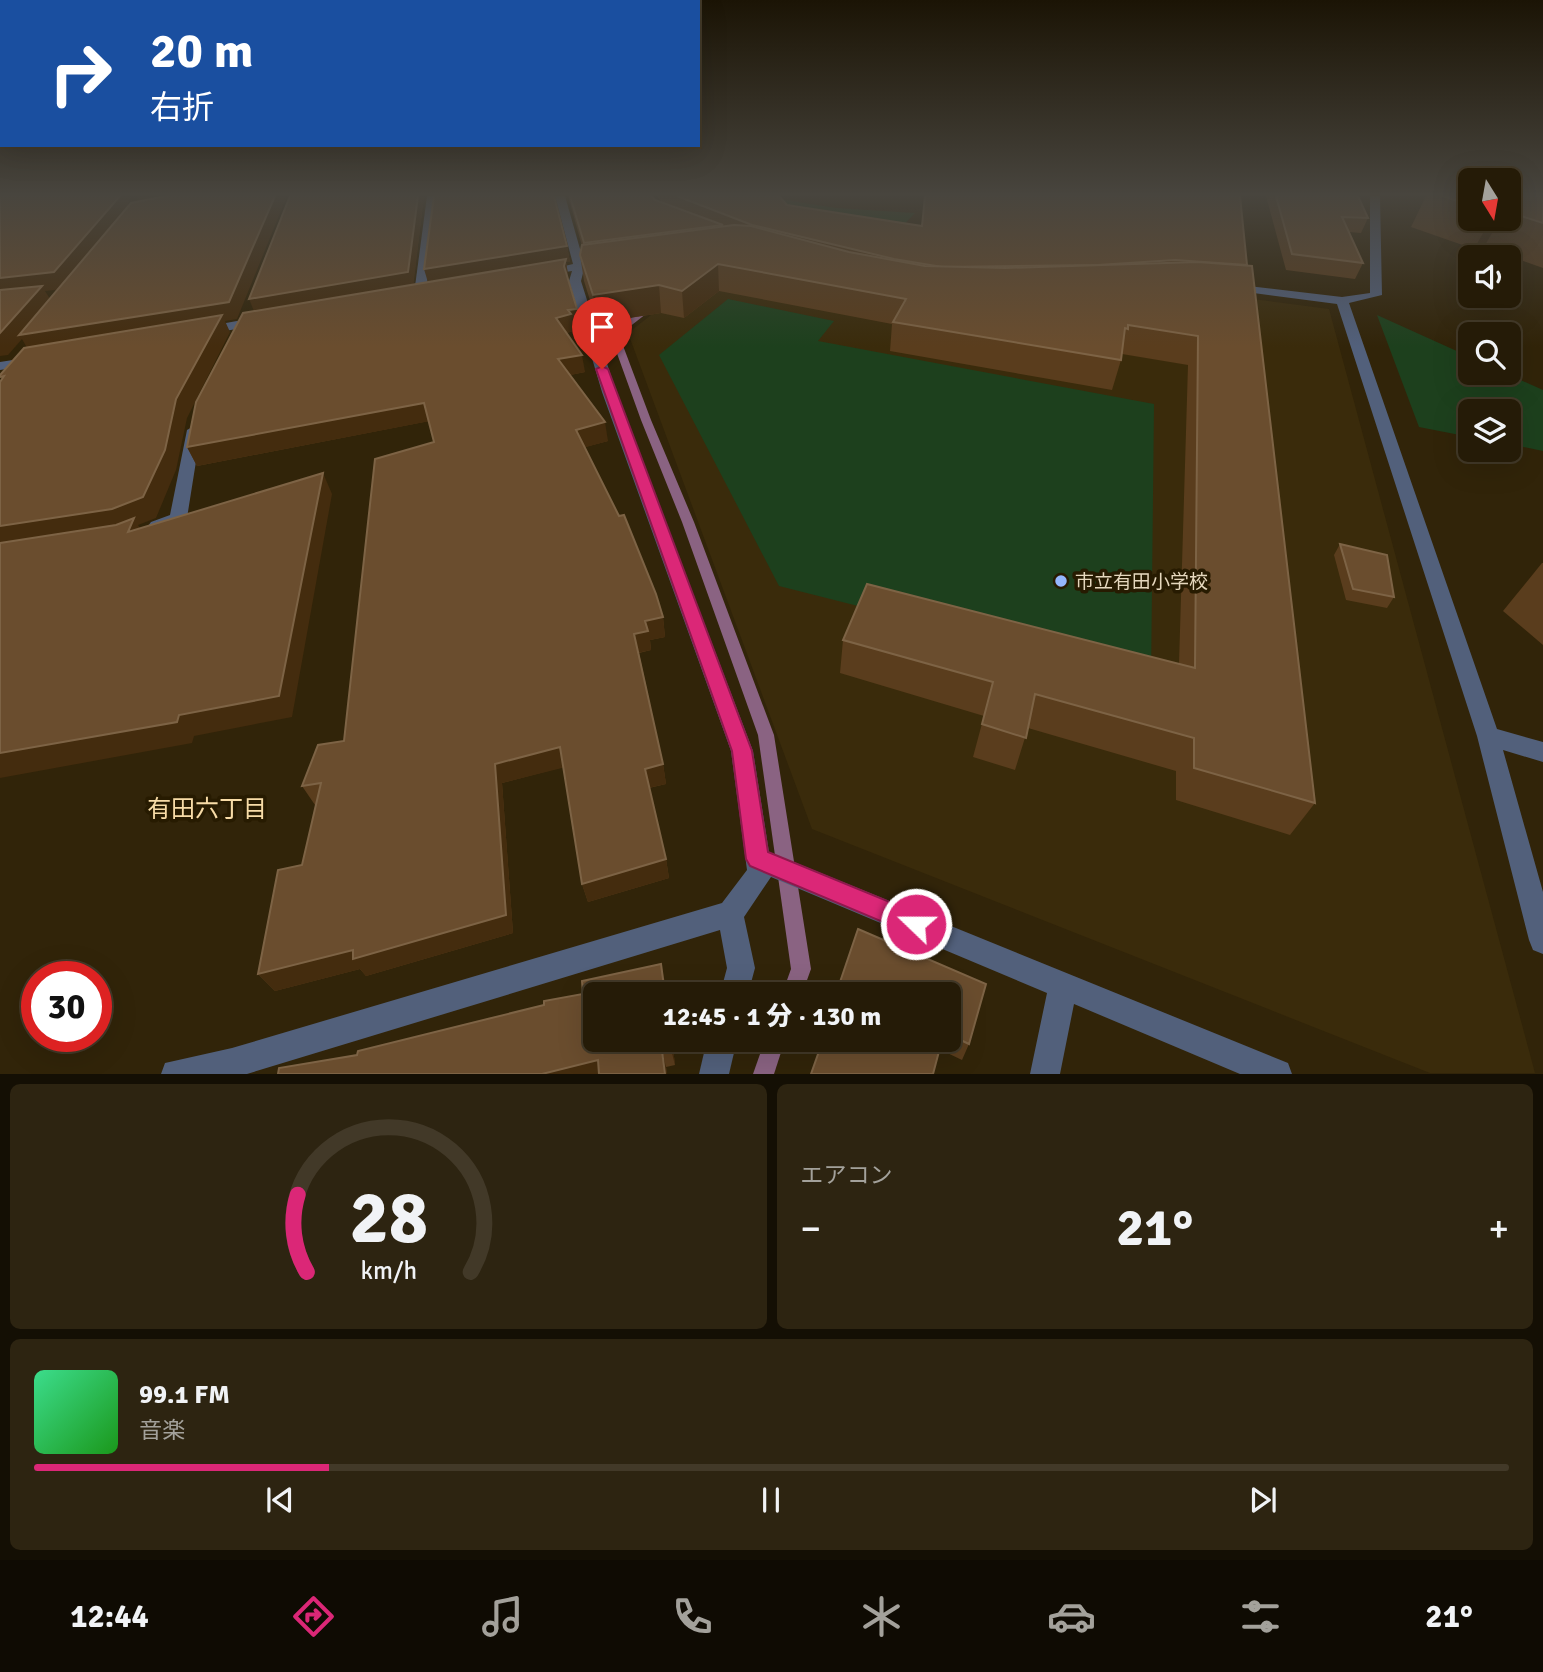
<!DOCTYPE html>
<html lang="ja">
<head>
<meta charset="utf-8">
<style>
  :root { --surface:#251b07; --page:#2d2411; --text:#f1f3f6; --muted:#a3a19b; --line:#423928; --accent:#db2777 }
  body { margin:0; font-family:Signika,"Noto Sans JP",sans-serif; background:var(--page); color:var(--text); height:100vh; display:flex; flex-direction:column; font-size:26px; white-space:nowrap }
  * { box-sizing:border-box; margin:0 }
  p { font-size:23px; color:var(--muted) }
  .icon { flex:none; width:38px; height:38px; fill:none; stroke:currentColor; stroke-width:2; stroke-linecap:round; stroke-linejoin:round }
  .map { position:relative; height:1074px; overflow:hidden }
  .details { display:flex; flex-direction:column; gap:10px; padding:10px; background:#140f04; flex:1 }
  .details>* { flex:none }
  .top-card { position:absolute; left:0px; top:0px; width:700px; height:147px; box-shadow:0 7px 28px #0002,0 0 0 2px var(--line); background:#1a4fa0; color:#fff; overflow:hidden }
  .needle { width:46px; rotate:169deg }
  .controls { position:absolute; left:1458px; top:168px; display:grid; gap:14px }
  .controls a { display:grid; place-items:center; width:63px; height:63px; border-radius:10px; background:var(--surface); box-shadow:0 7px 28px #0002,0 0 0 2px var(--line); font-size:35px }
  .speed { position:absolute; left:21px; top:961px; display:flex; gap:14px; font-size:35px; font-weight:700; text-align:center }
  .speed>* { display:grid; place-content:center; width:91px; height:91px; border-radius:50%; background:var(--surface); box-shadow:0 7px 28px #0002,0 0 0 2px var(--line); line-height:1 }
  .speed .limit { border:10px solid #d22; background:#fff; color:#111 }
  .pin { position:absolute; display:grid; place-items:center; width:60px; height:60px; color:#fff; margin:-72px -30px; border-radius:50% 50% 50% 0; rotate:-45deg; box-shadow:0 0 7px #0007 }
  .pin .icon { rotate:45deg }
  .me { position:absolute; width:77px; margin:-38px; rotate:292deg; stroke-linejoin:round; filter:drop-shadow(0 0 5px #0008) }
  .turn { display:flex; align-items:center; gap:24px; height:147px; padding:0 35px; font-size:32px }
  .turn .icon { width:91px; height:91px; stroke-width:2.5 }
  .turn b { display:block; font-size:49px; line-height:60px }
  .big { font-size:52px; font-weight:800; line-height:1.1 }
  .details .tile { flex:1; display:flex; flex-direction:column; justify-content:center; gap:10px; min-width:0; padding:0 24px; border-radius:10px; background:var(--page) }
  .details .dial { align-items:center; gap:0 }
  .dial svg { height:182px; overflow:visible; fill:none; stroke:var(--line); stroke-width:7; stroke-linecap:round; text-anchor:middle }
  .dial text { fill:var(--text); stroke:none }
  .song { display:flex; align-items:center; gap:21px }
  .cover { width:84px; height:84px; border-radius:10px; background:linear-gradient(135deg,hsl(150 70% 55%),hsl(120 70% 35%)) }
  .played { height:7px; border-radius:4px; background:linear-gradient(90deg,var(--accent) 20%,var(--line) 20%) }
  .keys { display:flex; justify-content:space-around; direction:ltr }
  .heat { display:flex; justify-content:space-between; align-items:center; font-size:38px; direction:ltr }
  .details .tiles { flex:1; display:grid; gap:10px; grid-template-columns:1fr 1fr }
  .tile:last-child { grid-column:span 2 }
  .trip { position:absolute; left:583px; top:982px; width:378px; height:70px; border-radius:10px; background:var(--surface); box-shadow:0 7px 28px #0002,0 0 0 2px var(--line); font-weight:800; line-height:70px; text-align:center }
  .tab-bar { display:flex; height:112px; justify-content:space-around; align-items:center; background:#0f0b03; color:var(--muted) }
  .tab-bar .icon { width:49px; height:49px }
  .tab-bar .active { color:var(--accent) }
  .tab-bar b { font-size:32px; color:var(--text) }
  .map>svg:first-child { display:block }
  .built { fill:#3a2b0b }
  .green { fill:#1d401d }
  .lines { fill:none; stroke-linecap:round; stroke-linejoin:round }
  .stream { fill:#8a6382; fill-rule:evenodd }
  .minor { fill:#52607b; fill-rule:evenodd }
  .wall { fill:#5a3d1d }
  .shaded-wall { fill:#442c0e }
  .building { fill:#6a4d2e; stroke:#7d6345; stroke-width:2 }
  .route { fill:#db2777; stroke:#8e194d; stroke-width:2 }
  .poi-dot { fill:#94b7fd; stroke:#271b01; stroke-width:2.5 }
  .labels { text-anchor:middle; stroke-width:7; stroke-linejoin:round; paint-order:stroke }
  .poi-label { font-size:19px; fill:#e6d8be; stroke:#271b01; text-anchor:start }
  .near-neighbourhood-label { font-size:24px; fill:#f8dca7; stroke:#271b01 }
</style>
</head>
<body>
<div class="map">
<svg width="1543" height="1074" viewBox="0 0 1543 1074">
  <rect width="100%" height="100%" fill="#312409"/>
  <polygon class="built" points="732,252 1208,293 1329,309 1535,1073 1430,1073 812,829 628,333"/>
  <g class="green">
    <polygon points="767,197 836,208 915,213 895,234 744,209"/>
    <polygon points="728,299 834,321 818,341 1154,404 1151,680 779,586 659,355"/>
    <polygon points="1377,315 1470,357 1470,373 1505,373 1543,390 1543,451 1509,444 1508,411 1470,411 1470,437 1419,427"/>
  </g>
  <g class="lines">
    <g class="stream">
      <polygon points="648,305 652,308 651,310 619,335 651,420 694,522 774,735 811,969 802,994 782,994 791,969 758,735 682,522 641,420 610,334"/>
      <polygon points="765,1040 785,1040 774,1074 753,1074"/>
    </g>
    <g class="minor">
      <polygon points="427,196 437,196 426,294 420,298 414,294"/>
      <polygon points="555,196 565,196 584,263 604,260 610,263 584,269 581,281 616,392 753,751 769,852 1288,1063 1292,1074 1240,1074 1074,1004 1060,1074 1030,1074 1047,993 771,877 744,917 755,968 748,994 720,994 727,968 720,930 247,1074 161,1074 165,1063 232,1048 722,903 747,870 731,751 602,392 569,281 572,271 546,275 540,272 573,264"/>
      <polygon points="1370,196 1380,196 1382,295 1349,303 1497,729 1543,742 1543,762 1503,750 1543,892 1543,954 1533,950 1529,940 1477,736 1337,304 1231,290 1225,287 1231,284 1342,297 1370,293"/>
      <polygon points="259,317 263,318 263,324 204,335 198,331 204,327"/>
      <polygon points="32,357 37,358 37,364 0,370 0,362"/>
      <path d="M 194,426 L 201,430 L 187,518 C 180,526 162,533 151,530 L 148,526 L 151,522 L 170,515 L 187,430 Z"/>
      <polygon points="707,1040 737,1040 729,1074 699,1074"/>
    </g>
  </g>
  <g class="wall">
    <polygon points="424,196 413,284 428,282 567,246 570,262 566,262 568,274 567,278 577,309 580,326 573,327 574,331 566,333 585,372 570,375 608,441 585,447 663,617 665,637 650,640 651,650 639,653 663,764 666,784 649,788 666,859 669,878 588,902 582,884 563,767 502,783 513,933 366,976 360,969 275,991 258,974 302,865 316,805 315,805 302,786 344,741 434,442 429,421 197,466 187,447 254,311"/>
    <polygon points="568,196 652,196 655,200 661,202 657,196 779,196 787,205 922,226 1247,265 1315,803 1290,835 1176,800 1176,771 1028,728 1015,770 973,757 984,716 840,673 843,640 1179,664 1188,365 1122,354 1121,360 1112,390 890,351 892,324 719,291 684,318 661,313 597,323 584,281 580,255 582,246"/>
    <polygon points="1266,196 1358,196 1368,218 1361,233 1349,232 1363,263 1355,279 1286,270"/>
    <polygon points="1426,196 1470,196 1470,219 1508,219 1508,196 1543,196 1543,268 1484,247 1474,249 1411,227"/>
    <polygon points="1340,544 1394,597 1387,608 1346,600 1334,555"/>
    <polygon points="1542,563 1543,563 1543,645 1503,611"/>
    <polygon points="858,929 986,984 969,1044 962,1060 939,1049 933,1074 811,1074 823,1040 948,1040 948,994 838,994 840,982"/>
    <polygon points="661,964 666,994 595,994 595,1040 672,1040 675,1065 666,1067 667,1074 278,1074 357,1055 544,1005 583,994"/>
  </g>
  <g class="shaded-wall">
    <polygon points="120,196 130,196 126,213 64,289 45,291 52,302 275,196 287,196 237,319 225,321 230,332 187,418 176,470 156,518 138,525 147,539 0,549 0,526 30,353 22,339 8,355 0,356 0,278"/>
    <polygon points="137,196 196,196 142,207"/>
    <polygon points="418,196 424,196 413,289 256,316 249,299"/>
    <polygon points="1491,219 1500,219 1484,247 1474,249"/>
    <polygon points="723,225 724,241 586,259 584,243"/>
    <polygon points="567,246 570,262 566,262 568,274 566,282 429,286 424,269"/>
    <polygon points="718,264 719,291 684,318 682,291"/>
    <polygon points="659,285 661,313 597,323 593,295"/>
    <polygon points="577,309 580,326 573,327 574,331 559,335 556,318 568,310"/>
    <polygon points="582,355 585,372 561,377 558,359"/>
    <polygon points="424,403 430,421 197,466 187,447"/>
    <polygon points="605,422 608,441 579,449 576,430"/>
    <polygon points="323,473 332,494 292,717 194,736 192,743 0,778 0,753 179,715"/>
    <polygon points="663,617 665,637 650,640 651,650 637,653 634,634 645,621"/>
    <polygon points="560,747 566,767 502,783 513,933 366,976 360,969 275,991 258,974 353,950 495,764"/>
    <polygon points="663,764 666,784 648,788 645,769"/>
    <polygon points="666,859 669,878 588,902 582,884"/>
    <polygon points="661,964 665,982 666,994 665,994"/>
    <polygon points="670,1040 672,1040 675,1065 671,1049"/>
    <polygon points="662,1051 666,1067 667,1074 665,1074"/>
    <polygon points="598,1060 603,1074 542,1074"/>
  </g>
  <g class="building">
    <polygon points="0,196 120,196 54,272 0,278"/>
    <polygon points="166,196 275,196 229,302 19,335 131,203"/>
    <polygon points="290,196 418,196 408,272 249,299"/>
    <polygon points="434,196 554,196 567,246 424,269"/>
    <polygon points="570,196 652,196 655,200 723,225 584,243"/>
    <polygon points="677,196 779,196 787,205 922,226 925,196 1240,196 1247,265 1175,260 1098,265 942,267 894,259 752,225"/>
    <polygon points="1276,196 1358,196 1368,218 1342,217 1363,263 1292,254"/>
    <polygon points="1443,196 1470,196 1470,205"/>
    <polygon points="1508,196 1543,196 1543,223 1508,212"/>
    <polygon points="734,225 751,226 849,252 925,266 1005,268 1198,262 1252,266 1315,803 1194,768 1194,738 1035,694 1026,738 982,724 993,682 843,640 867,584 1195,668 1198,336 1128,325 1128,329 1125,328 1121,360 893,322 906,299 718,264 682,291 659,285 593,295 580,255 582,245"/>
    <polygon points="566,259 564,266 577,309 568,310 571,314 556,318 582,355 558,359 605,422 576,430 619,516 624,515 656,594 663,617 645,621 648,631 634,634 663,764 645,769 666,859 582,884 560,747 495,764 506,915 353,959 353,950 258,974 278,870 302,865 321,783 302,786 318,745 344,741 375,459 434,442 424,403 187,447 196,402 243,313"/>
    <polygon points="42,286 0,333 0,290"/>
    <polygon points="222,315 176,399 165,450 143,497 112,509 0,526 0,382 4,376 0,377 0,375 24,348"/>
    <polygon points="323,473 279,696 179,715 177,722 0,753 0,543 116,525 134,518 128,532"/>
    <polygon points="1340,544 1387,555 1394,597 1353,589"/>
    <polygon points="858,929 986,984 969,1044 948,1034 948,994 840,994 843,984 840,982"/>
    <polygon points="661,964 665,994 595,994 595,1040 670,1040 671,1049 662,1051 665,1074 599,1074 598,1060 542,1074 278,1074 279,1068 357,1055 358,1051 544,1005 544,1001 583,994 582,981"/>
    <polygon points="823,1040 942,1040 933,1074 811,1074"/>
  </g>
  <linearGradient id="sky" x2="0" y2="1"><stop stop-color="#1b1405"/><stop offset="0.56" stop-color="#48453e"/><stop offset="1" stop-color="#48453e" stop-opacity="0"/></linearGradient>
  <rect width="1543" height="347" fill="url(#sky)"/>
  <polygon class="route" points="602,366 608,369 752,751 768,852 924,916 928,924 924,933 916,936 750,866 746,859 732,751 596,369"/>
  <circle class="poi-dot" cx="1061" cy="581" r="7"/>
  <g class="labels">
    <g class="poi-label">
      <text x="1075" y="588">市立有田小学校</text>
    </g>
    <g class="near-neighbourhood-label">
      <text x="207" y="817">有田六丁目</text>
    </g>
  </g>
</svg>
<div class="controls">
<a><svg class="needle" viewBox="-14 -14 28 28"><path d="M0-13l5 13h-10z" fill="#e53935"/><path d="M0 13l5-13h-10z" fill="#a3a19b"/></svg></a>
<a><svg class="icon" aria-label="sound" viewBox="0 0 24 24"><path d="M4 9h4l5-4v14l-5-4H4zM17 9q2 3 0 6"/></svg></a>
<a><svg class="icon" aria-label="search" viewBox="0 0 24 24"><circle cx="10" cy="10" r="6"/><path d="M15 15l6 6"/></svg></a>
<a><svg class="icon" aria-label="layers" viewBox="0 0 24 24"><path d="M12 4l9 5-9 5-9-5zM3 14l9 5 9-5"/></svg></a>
</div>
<div class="speed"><div class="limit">30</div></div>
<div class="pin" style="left:602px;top:369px;background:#d93025"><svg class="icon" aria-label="arrive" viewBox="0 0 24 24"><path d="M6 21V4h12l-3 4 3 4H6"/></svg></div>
<svg class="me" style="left:916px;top:924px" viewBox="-20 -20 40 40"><circle r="17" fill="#db2777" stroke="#fff" stroke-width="3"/><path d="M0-11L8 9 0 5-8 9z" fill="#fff"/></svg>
<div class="trip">12:45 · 1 分 · 130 m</div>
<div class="top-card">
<div class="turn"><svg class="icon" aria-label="right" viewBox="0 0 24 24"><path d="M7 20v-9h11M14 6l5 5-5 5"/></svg><div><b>20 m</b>右折</div></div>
</div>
</div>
<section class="details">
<div class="tiles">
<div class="tile dial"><svg viewBox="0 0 100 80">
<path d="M14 69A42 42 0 1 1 86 69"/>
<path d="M14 69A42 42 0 0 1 10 35" stroke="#db2777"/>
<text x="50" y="56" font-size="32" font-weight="700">28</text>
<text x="50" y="72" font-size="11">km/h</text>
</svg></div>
<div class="tile"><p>エアコン</p>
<div class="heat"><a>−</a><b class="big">21°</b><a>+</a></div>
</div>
<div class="tile">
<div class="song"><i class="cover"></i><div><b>99.1 FM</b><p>音楽</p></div></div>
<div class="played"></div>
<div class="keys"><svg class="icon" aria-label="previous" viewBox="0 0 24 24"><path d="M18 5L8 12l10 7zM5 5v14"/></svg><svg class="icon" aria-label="pause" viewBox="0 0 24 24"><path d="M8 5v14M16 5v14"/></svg><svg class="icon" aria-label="next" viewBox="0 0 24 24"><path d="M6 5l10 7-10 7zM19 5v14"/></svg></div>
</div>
</div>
</section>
<nav class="tab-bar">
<b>12:44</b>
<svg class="icon active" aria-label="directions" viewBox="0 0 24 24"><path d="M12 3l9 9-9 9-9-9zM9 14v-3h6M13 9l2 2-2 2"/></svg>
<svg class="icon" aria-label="music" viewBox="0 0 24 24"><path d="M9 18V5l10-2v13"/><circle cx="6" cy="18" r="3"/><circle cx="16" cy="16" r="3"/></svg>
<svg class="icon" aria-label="phone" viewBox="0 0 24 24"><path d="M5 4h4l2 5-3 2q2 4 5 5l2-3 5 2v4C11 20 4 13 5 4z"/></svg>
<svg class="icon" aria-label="climate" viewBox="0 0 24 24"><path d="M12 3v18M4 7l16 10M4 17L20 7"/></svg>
<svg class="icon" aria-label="car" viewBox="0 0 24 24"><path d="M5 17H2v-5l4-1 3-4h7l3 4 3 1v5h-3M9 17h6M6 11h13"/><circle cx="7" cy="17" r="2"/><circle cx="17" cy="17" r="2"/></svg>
<svg class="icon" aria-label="filters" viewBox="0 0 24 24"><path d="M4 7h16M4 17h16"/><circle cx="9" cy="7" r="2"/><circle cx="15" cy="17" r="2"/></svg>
<b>21°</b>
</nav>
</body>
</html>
